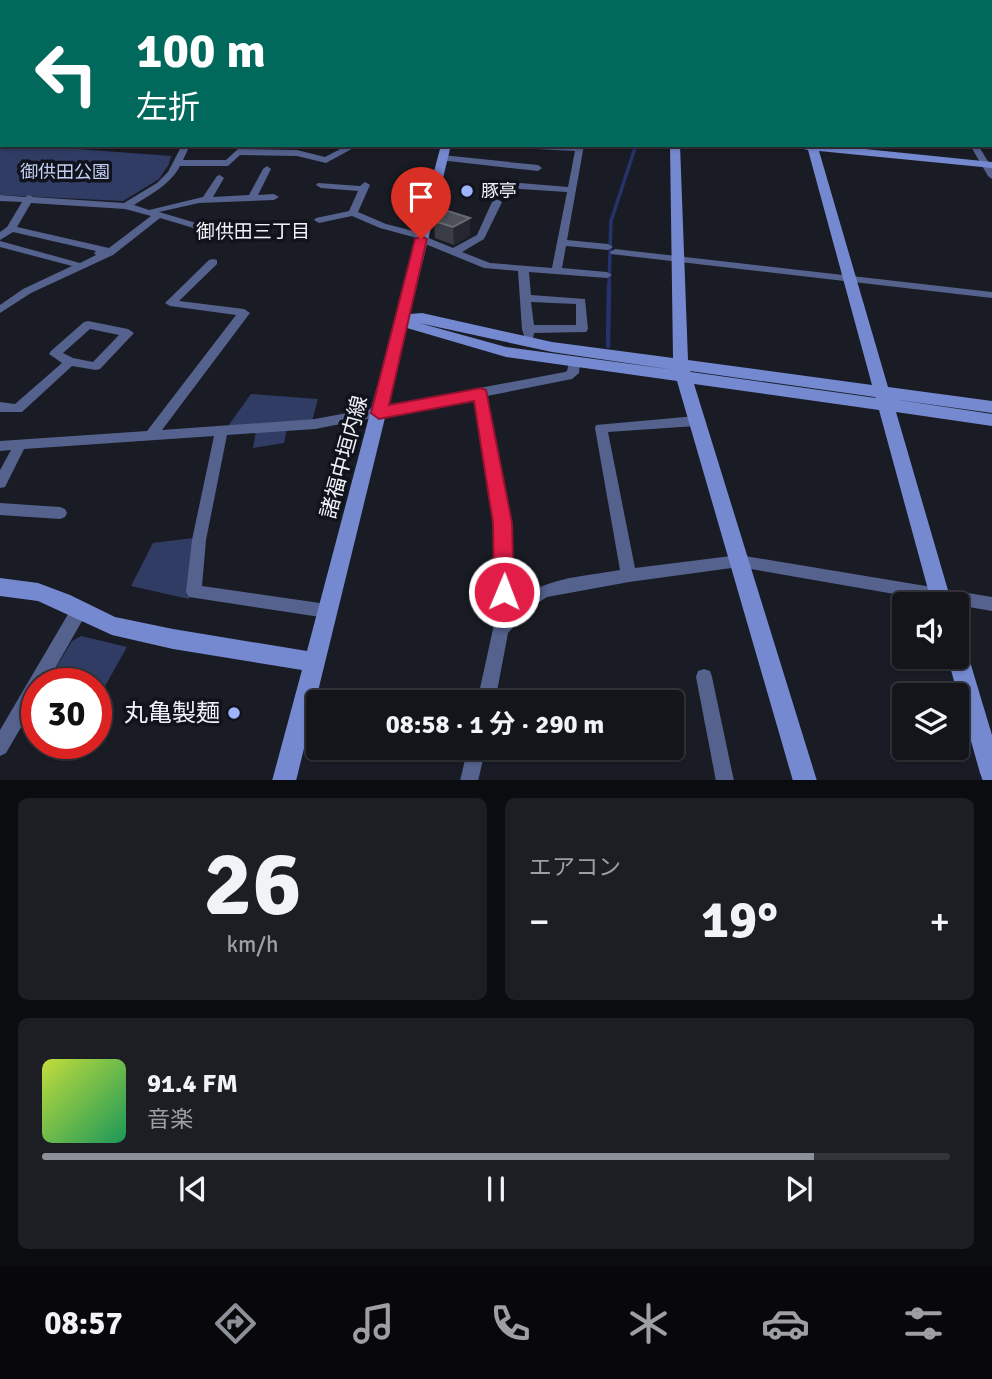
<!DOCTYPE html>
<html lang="ja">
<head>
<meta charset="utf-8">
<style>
  :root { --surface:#13151b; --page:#1c1e24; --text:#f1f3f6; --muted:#9d9fa3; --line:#32343a; --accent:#8c9099 }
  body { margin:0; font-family:Signika,"Noto Sans JP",sans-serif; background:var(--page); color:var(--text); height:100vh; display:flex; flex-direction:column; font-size:26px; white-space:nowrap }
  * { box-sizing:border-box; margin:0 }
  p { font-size:23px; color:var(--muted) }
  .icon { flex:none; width:38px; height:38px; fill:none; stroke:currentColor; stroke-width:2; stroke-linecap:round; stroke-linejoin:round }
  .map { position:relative; height:780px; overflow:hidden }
  .details { display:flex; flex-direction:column; gap:18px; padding:18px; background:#0a0c0f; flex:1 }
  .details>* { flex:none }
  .banner { position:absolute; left:0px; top:0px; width:992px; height:147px; box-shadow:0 2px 5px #0004,0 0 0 2px var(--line); background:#00695c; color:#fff; overflow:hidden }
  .fabs { position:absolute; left:892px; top:592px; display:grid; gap:14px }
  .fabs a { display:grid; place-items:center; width:77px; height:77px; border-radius:7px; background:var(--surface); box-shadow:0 2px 5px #0004,0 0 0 2px var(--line); font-size:35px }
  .speed { position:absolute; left:21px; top:668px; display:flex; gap:14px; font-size:35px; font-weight:700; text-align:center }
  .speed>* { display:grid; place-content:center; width:91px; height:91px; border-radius:50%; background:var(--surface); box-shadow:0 2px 5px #0004,0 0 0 2px var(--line); line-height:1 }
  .speed .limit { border:10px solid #d22; background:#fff; color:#111 }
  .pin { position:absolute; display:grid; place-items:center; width:60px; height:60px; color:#fff; margin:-72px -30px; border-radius:50% 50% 50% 0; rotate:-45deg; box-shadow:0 0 7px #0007 }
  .pin .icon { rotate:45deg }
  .me { position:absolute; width:77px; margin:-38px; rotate:1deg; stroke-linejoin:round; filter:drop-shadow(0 0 5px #0008) }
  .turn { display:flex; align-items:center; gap:24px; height:147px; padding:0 21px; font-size:32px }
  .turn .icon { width:91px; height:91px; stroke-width:2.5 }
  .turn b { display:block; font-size:49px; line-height:60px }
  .big { font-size:52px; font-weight:700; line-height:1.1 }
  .details .card { flex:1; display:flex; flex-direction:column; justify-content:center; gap:10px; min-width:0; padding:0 24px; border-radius:10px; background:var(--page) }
  .details .dial { align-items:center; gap:0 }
  .dial b { font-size:91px; line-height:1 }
  .song { display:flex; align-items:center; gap:21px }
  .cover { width:84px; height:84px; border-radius:10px; background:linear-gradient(135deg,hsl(70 70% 55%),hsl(150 70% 35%)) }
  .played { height:7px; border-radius:4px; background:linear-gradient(90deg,var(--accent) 85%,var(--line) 85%) }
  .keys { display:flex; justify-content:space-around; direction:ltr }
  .heat { display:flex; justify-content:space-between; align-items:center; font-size:38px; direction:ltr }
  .details .tiles { flex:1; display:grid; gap:18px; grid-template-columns:1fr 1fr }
  .card:last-child { grid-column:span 2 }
  .trip { position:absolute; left:306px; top:690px; width:378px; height:70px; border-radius:7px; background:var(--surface); box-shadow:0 2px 5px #0004,0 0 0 2px var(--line); font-weight:700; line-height:70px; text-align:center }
  .menu { display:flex; height:112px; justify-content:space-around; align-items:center; background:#08080b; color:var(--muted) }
  .menu .icon { width:49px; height:49px }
  .menu .on { color:var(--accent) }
  .menu b { font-size:32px; color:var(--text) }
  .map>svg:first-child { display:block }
  .green { fill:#313c65 }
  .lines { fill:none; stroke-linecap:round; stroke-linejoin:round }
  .stream-far2 { stroke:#26326d; stroke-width:2.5 }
  .stream-far1 { stroke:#26326d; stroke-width:3.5 }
  .stream { stroke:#26326d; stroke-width:4.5 }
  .river { fill:#26326d; fill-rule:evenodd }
  .street { fill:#55628e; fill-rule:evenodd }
  .secondary { fill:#7589d1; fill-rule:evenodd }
  .wall { fill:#3a3d45 }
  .shaded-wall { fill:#242730 }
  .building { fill:#4d5059; stroke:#676a72; stroke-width:2 }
  .route { fill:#e11d48; stroke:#92132f; stroke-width:2 }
  .poi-dot { fill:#9eb4fd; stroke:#10131b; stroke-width:2.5 }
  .labels { text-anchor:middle; stroke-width:7; stroke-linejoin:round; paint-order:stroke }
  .far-park-label { font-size:18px; fill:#c2cef3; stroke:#10131b }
  .far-poi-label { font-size:18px; fill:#f0f2f8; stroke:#10131b; text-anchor:start }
  .far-neighbourhood-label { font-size:19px; fill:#f0f2f8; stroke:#10131b }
  .street-label { font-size:21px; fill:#f0f2f8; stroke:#10131b }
  .near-poi-label { font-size:24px; fill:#f0f2f8; stroke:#10131b; text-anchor:end }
</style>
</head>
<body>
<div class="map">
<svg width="992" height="781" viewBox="0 0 992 781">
  <rect width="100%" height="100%" fill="#191c24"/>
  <g class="green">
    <polygon points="14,145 77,145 77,149 171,156 169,164 159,179 123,201 0,195 0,148"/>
    <polygon points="251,394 318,399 312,421 288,423 284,443 253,448 257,425 228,426"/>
    <polygon points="193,538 189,599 131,586 153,543"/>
    <polygon points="81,636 127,647 96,702 96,684 46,684 72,641"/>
  </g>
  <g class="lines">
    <polyline class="stream-far2" points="941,0 945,2"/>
    <polyline class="stream-far1" points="609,286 611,221 636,145"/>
    <polyline class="stream" points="608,346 609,284"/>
    <g class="river">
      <polygon points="973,0 987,0 988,2 975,2"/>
      <rect x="990" y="28" width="2" height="8"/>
    </g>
    <g class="street">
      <polygon points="0,0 4,0 6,2 1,3"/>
      <polygon points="126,0 155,2 129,2"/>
      <polygon points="170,0 176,0 168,2"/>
      <polygon points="254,0 260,0 252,2"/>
      <polygon points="405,0 469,0 478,2 408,2"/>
      <polygon points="702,0 708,0 709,2 703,2"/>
      <polygon points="778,0 784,0 785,2 779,2"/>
      <polygon points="967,0 973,0 974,2 968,2"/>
      <polygon points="990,5 992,6 992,11 990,10"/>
      <polygon points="990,22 992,23 992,27 990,27"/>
      <rect x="0" y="36" width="2" height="4"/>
      <rect x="0" y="50" width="2" height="4"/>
      <rect x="0" y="66" width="2" height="4"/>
      <rect x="990" y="73" width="2" height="4"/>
      <rect x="0" y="96" width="2" height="5"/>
      <rect x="0" y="106" width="2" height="7"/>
      <rect x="0" y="127" width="2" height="4"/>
      <path d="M 182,145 L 190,145 L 183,160 L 226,160 L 238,149 L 297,150 L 325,157 L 348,145 L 359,145 L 326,163 L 297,156 L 240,155 L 228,166 L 180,166 C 170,185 151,194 134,205 L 149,210 L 203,197 L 217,176 L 220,175 L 224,178 L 213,197 L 249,195 L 263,169 L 267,166 L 271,169 L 258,195 L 274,194 L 279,197 L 274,200 L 199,203 L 159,212 L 220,230 L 222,232 L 217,235 L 160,218 L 113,255 L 31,293 L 0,313 L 0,305 L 23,289 L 72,266 L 0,247 L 0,241 L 80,263 L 96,255 L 94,253 L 96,251 L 13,232 L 0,240 L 0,232 L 7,227 L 22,202 L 0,201 L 0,195 L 25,197 L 29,195 L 33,197 L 124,203 L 157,183 L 168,172 ZM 31,203 L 125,209 L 151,216 L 109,248 L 17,227 Z"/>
      <path d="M 512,145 L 584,145 L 567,240 L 608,244 L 613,247 L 608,250 L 566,246 L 562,268 L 607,272 L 612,275 L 607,278 L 529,272 L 531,295 L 585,299 L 588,329 L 586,332 L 534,333 L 533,339 L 525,339 L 522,329 L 518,271 L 484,268 L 418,241 L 417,238 L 380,228 L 352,216 L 319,223 L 314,220 L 316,218 L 349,211 L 358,191 L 321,188 L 316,185 L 318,183 L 360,186 L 365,182 L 370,185 L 358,212 L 386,224 L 425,234 L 426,237 L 453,248 L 477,235 L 492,202 L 497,199 L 502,202 L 484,239 L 462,252 L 490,263 L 552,268 L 567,192 L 520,189 L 515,186 L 520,183 L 568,187 L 575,151 L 516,148 ZM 531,302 L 576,304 L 576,325 L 534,325 Z"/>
      <polygon points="970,145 978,145 992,168 992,179 988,176"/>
      <polygon points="442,155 538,165 542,168 538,171 439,160 438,158"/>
      <polygon points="615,249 992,292 992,298 611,254 610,252"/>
      <path d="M 213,259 L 217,260 L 217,264 L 179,301 L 244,309 L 250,313 L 162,430 L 315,419 L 565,372 L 567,371 L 570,359 L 578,359 L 580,362 L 579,373 L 572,379 L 487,396 C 499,466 517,536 511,608 C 538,577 582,577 620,570 L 595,428 L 596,425 L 696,416 L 701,418 L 702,421 L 701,424 L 696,426 L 608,432 L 635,568 L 739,555 L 992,597 L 992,611 L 739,567 L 629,582 L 547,597 L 533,606 L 508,633 L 495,702 L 477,702 L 493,629 L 498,573 L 495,523 L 475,398 L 315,429 L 227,435 L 206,540 L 202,586 L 327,604 L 333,606 L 335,611 L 333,616 L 327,618 L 189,597 L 186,592 L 192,540 L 214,436 L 24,449 L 5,487 L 0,488 L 0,470 L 11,450 L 0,451 L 0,441 L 147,431 L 236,315 L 170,306 L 165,303 L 209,260 Z"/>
      <path d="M 88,321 L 128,329 L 134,333 L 100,369 L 96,370 L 72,366 L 22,412 L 0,412 L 0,402 L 15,404 L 62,363 L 49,354 L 51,351 L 84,322 ZM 90,329 L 119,335 L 93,362 L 73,358 L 63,353 Z"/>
      <polygon points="0,503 60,507 65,509 67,513 65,517 60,519 0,515"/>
      <polygon points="80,602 86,604 88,609 86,614 46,684 37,684 37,700 6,753 0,756 0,730 74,604"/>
      <polygon points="704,669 710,671 712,677 734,781 716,781 696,677 698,671"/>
      <polygon points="468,747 486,747 478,781 460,781"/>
    </g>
    <g class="secondary">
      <polygon points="57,0 67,0 55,2"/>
      <rect x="477" y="0" width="8" height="2"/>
      <polygon points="0,29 2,29 0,35"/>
      <polygon points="990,41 992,41 992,47 990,46"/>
      <path d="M 441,145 L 451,145 L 410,314 L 422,313 L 552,342 L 673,358 L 670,145 L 680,145 L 688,360 L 872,385 L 808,150 L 786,145 L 826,145 L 992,162 L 992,168 L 819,151 L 888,387 L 992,401 L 992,413 L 892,399 L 992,414 L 992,426 L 896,412 L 952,604 L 932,604 L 879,410 L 694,384 L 817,781 L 793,781 L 677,381 L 506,357 L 407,328 L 296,781 L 272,781 L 302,670 L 173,649 L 112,635 L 38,601 L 0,596 L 0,578 L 38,583 L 70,595 L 115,617 L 173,629 L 307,651 ZM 419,323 L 552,352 L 675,370 L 506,347 ZM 690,371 L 875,397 L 876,398 L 691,372 Z"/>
      <polygon points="957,645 964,648 968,655 992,735 992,781 983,781 980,773 947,656 957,656"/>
    </g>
  </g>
  <polygon class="wall" points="438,208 470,235 454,245 435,238 434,221"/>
  <polygon class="shaded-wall" points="470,218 470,235 454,245 453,227"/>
  <polygon class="building" points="438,208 470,218 453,227 434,221"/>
  <polygon class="route" points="421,236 427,239 389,405 481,388 486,390 512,523 514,592 511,598 504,601 497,598 494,592 493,523 474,401 379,419 371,413 415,239"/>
  <g class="poi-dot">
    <circle cx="467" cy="191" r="7"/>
    <circle cx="234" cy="713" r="7"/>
  </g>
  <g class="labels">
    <g class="far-park-label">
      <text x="65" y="178">御供田公園</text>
    </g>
    <g class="far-poi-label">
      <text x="481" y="197">豚亭</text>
    </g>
    <g class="far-neighbourhood-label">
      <text x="253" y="238">御供田三丁目</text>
    </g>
    <g class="street-label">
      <text transform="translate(344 457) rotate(-75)" y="7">諸福中垣内線</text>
    </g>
    <g class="near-poi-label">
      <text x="220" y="721">丸亀製麺</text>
    </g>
  </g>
</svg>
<div class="fabs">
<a><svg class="icon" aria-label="sound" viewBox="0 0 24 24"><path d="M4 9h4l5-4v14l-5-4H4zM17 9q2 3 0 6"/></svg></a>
<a><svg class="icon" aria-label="layers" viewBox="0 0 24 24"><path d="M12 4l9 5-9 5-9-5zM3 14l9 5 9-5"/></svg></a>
</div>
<div class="speed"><div class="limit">30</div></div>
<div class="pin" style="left:421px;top:239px;background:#d93025"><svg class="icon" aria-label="arrive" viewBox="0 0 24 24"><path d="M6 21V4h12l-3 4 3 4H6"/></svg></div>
<svg class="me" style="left:504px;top:592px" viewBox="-20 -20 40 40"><circle r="17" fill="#e11d48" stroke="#fff" stroke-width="3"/><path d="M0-11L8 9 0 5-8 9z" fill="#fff"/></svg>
<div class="trip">08:58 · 1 分 · 290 m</div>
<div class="banner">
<div class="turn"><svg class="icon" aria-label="left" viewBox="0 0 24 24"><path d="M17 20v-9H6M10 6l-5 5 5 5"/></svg><div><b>100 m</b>左折</div></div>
</div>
</div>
<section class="details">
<div class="tiles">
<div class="card dial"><b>26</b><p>km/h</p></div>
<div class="card"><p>エアコン</p>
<div class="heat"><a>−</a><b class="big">19°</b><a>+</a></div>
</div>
<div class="card">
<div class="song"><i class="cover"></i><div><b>91.4 FM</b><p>音楽</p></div></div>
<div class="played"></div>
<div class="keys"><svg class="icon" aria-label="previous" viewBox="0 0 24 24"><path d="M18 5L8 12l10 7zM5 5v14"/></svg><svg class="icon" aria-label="pause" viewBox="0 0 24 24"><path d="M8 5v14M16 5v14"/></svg><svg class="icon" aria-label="next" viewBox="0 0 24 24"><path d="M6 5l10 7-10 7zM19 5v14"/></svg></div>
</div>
</div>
</section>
<nav class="menu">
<b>08:57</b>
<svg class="icon on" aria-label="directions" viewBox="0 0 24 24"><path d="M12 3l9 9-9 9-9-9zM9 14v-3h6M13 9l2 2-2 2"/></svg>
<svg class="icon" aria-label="music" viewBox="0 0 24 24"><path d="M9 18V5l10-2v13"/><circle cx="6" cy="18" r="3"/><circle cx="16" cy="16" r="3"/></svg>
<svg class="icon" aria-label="phone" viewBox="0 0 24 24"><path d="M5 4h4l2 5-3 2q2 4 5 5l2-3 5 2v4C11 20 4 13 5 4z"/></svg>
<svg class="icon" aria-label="climate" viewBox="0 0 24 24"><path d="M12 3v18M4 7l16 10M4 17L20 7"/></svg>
<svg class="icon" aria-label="car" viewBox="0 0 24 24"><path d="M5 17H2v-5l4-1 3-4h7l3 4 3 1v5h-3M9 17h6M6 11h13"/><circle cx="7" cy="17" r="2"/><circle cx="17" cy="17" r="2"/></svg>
<svg class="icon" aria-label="filters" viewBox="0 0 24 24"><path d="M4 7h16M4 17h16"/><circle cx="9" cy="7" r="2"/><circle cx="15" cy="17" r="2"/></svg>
</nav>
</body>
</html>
